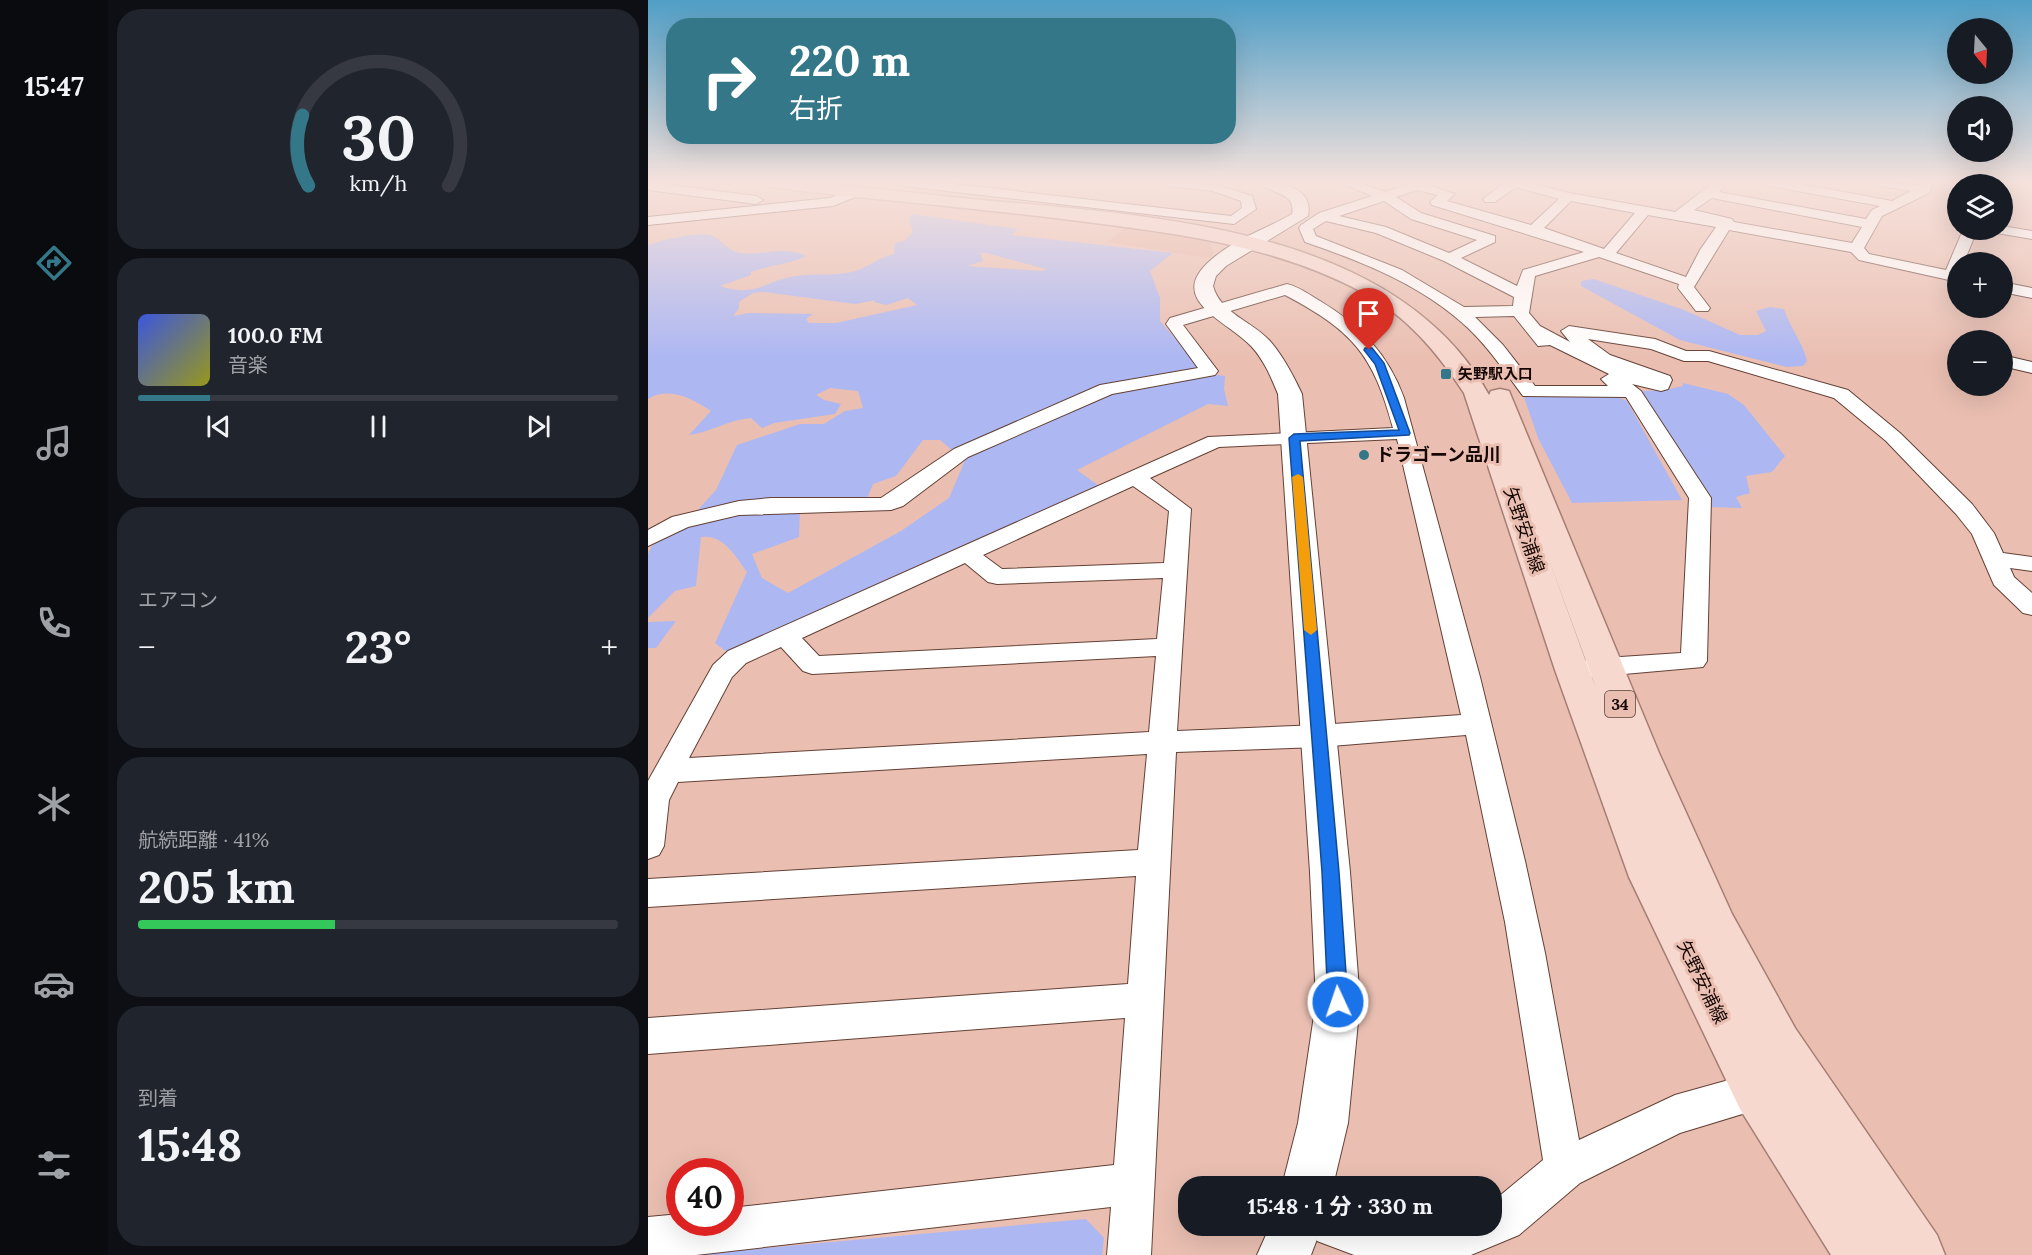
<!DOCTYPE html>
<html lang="ja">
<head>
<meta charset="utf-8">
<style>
  :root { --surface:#171b24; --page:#20242c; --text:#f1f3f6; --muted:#9ea1a6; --line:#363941; --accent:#347788 }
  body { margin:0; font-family:Lora,"Noto Sans JP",serif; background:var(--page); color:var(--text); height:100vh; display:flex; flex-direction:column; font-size:22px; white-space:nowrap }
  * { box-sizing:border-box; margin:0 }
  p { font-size:20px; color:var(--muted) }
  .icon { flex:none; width:33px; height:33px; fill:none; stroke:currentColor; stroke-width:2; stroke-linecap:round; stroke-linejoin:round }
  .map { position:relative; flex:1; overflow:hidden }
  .side { display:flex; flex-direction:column; gap:9px; padding:9px; background:#0d0f14; width:540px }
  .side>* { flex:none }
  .guide { position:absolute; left:18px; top:18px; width:570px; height:126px; border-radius:24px; box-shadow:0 6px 24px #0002; background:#347788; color:#fff; overflow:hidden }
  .needle { width:39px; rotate:162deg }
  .tools { position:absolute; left:1299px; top:18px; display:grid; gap:12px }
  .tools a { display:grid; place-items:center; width:66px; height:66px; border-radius:50%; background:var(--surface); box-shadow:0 6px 24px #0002; font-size:30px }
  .speed { position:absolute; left:18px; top:1158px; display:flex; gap:12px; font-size:30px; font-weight:700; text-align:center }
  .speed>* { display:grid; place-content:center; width:78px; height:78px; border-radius:50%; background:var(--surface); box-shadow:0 6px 24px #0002; line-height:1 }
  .speed .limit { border:9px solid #d22; background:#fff; color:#111 }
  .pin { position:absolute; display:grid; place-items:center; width:51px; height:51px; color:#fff; margin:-62px -26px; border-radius:50% 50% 50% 0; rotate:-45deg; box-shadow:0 0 6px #0007 }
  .pin .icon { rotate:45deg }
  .me { position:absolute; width:66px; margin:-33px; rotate:357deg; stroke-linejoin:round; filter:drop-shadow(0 0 4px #0008) }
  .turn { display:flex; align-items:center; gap:21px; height:126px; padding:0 24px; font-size:27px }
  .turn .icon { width:78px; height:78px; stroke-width:2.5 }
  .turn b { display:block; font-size:42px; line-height:51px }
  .big { font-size:45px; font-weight:700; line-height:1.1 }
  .side .widget { flex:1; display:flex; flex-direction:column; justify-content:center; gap:9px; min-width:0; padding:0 21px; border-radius:24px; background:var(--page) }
  .side .dial { align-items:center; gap:0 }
  .dial svg { height:156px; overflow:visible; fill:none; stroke:var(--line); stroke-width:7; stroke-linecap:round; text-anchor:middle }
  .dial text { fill:var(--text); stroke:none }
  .song { display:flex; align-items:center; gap:18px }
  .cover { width:72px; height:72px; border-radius:9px; background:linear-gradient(135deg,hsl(230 70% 55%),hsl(60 70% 35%)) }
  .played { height:6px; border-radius:3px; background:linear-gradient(90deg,var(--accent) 15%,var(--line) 15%) }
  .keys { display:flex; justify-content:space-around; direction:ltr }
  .heat { display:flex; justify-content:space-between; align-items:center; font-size:33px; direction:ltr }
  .charge { height:9px; border-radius:4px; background:linear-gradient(90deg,#34c759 41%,var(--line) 0) }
  .trip { position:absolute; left:530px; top:1176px; width:324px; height:60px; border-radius:24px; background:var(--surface); box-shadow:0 6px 24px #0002; font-weight:700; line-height:60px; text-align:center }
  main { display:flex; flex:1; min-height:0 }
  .tab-bar { display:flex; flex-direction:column; width:108px; justify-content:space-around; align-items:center; background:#090b0e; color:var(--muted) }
  .tab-bar .icon { width:42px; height:42px }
  .tab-bar .current { color:var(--accent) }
  .tab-bar b { font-size:27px; color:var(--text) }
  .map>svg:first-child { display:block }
  .built { fill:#e6b3a4 }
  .green { fill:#adb7f2; fill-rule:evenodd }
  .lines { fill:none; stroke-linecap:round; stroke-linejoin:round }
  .minor-casing { stroke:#644035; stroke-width:2 }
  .tertiary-casing { stroke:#644035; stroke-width:2 }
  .primary-casing { stroke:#a57e73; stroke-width:3 }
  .minor { fill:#fff; fill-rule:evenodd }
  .tertiary { fill:#fff; fill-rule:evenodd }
  .primary { fill:#f7d8cf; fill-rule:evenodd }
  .route { fill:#1a73e8; stroke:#114b97; stroke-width:1.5 }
  .slow { fill:#f59e0b }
  .poi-dot { fill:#347788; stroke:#eabfb2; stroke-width:2 }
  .labels { text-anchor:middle; stroke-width:6; stroke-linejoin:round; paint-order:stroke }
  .far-poi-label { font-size:15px; font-weight:bold; fill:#150704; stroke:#eabfb2; text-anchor:start }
  .shield { fill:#eabfb2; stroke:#553e38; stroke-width:1.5 }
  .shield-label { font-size:16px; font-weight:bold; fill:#150704 }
  .poi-label { font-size:18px; font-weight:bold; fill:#150704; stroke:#eabfb2; text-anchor:start }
  .street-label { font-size:18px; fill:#150704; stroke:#eabfb2 }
</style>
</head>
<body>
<main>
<nav class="tab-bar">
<b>15:47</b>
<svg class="icon current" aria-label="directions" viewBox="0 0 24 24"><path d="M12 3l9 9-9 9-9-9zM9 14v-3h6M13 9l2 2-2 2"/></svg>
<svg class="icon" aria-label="music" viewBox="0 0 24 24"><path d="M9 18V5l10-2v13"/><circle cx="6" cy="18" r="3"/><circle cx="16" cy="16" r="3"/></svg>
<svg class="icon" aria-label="phone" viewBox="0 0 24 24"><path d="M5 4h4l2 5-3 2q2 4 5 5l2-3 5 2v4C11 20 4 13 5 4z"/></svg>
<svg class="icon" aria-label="climate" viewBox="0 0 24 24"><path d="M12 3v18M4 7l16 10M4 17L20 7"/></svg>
<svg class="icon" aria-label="car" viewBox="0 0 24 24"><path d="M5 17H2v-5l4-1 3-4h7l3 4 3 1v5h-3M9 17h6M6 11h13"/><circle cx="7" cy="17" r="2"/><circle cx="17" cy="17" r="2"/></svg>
<svg class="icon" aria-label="filters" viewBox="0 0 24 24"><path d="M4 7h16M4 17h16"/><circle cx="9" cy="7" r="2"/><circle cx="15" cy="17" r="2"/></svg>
</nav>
<section class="side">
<div class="widget dial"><svg viewBox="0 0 100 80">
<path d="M14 69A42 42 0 1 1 86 69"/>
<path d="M14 69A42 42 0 0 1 11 33" stroke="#347788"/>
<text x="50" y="56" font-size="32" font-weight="700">30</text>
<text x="50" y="72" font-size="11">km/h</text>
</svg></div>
<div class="widget">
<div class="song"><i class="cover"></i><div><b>100.0 FM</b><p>音楽</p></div></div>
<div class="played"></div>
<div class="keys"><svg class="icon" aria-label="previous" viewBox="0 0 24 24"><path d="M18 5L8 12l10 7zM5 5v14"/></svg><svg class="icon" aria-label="pause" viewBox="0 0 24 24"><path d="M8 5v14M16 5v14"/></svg><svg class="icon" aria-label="next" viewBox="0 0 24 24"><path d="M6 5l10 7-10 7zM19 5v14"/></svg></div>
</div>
<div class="widget"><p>エアコン</p>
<div class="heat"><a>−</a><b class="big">23°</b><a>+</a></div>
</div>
<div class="widget"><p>航続距離 · 41%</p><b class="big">205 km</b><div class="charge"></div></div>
<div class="widget"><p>到着</p><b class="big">15:48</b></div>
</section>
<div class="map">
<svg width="1384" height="1255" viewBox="0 0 1384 1255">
  <rect width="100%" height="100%" fill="#eabfb2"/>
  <polygon class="built" points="477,228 561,241 566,254 559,258 459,242"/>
  <g class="green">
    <path d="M 265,214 L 370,229 L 364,235 L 525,253 L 502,271 L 512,298 L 512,321 L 553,368 L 462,387 L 305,451 L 292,440 L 275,440 L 248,476 L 225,484 L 217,503 L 48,512 L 68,490 L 89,445 L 152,424 L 176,424 L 197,411 L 215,408 L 210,391 L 182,388 L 168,395 L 176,400 L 193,404 L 187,414 L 126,423 L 114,428 L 103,418 C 79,420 64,432 41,435 L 63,411 C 45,399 21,386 0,399 L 0,245 C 13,240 52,231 65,236 C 73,240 79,249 88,252 C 110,258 134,244 158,256 C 140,265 121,265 103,272 L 103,275 L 72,286 C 109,298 115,281 148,276 C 166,273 185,276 204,272 C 220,268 230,257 246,254 L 247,243 L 256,241 L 265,232 L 261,219 ZM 329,253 L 338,253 L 398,269 L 394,271 L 319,266 L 335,261 L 333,254 ZM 116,292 L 207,304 L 228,300 L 226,302 L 238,305 L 260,298 L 269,305 L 188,323 L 161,323 L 158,319 L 165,314 L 101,313 L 85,316 L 91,308 L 91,302 L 105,293 Z"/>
    <path d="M 946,279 L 1036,310 L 1092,335 L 1110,335 L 1118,331 L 1108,311 L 1122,307 L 1136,309 C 1142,328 1154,341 1159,361 L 1155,366 L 1139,367 L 1032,340 L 933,286 L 933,281 Z"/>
    <path d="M 570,375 L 577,376 L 576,389 L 580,406 L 560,404 L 429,470 L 451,486 L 200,600 L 79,652 L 67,643 L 99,572 C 87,556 76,534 53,537 L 48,586 L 27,591 L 0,618 L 0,554 L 4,546 L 22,531 L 111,510 L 152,510 L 151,537 L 104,554 L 114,578 L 140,593 L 253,531 L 301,498 L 319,456 L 468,391 Z"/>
    <polygon points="1035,383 1080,394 1096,405 1137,456 1124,472 1098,476 1102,493 1088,497 1094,508 1061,507 1057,493 994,391 1017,390 1035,386"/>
    <polygon points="876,397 970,397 979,401 1034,500 924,503 890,438"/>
    <polygon points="28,621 8,648 0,648 0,622"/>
    <polygon points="438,1219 456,1238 454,1255 40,1255"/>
  </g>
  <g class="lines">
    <g class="minor-casing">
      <g id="minor">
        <polygon points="0,182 108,196 115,200 108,204 0,190"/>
        <path d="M 250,182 L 289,182 L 583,216 L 594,208 L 593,201 L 565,191 L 520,186 L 514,182 C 553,182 567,183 604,196 L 608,209 L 586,224 L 256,186 Z"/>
        <path d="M 691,182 L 709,182 L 737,192 L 768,182 L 787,182 L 782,186 L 807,194 L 799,201 L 883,225 L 911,199 L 868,187 L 847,202 L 837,202 L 835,199 L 858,182 L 879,182 L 921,193 L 1027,212 L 1066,182 L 1079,182 L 1071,192 L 1218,219 L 1224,210 L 1232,206 L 1122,186 L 1116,182 L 1142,182 L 1244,201 L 1263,191 L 1227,185 L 1225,182 L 1271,185 L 1273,182 L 1285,182 L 1281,193 L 1234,216 L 1216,248 L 1221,254 L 1298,270 L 1315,230 L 1329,230 L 1316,262 L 1310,262 L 1310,282 L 1211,260 L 1203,252 L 1081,230 L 1046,287 L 1062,308 L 1060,311 L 1048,311 L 1030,288 L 1031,284 L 951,257 L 887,276 L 881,313 L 892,326 L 922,342 L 913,331 L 921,326 L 1007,339 L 1038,351 L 1061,351 L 1200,390 L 1252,433 L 1324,504 L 1346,533 L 1355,553 L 1384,557 L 1384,571 L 1362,568 L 1366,577 L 1384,593 L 1384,615 L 1375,613 L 1346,585 L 1324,534 L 1308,514 L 1238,441 L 1186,398 L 1060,361 L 1036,361 L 1003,349 L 940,339 L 962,355 L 1022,376 L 1024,380 L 1020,389 L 1013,391 L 984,384 L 993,391 L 1063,498 L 1059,661 L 1055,667 L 942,677 L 933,674 L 929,668 L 933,662 L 942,659 L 1033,653 L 1041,498 L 978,397 L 875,396 C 858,373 841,348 820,328 C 774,285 715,262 657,242 L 651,228 L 653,225 L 671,213 L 724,196 ZM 769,190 L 790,195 L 782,202 L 784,205 L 936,252 L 875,270 L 869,286 L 813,258 L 847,242 L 847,236 L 773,213 L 748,197 ZM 1064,198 L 1214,227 L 1204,243 L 1086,222 L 1084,219 L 1046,210 ZM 736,201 L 763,219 L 829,240 L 801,253 L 738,227 L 691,216 ZM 923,201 L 987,213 L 956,249 L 896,228 ZM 1000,215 L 1068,227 L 1052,250 L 1038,277 L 968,253 ZM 678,221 L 728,233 L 796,261 L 866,297 L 865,306 L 816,307 L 754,270 L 668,236 L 665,229 ZM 866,316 L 890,346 L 902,345 L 961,374 L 953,379 L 960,386 L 887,386 L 855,345 L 827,317 Z"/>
        <polygon points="1342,182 1354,182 1355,184 1343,184"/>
        <polygon points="207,188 213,192 212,195 185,206 0,225 0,217 182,198"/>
        <polygon points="1354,226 1384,231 1384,239 1349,233 1347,230 1354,230"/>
        <polygon points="1354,282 1384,288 1384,298 1354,292"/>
        <path d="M 639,284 C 651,287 662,295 672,301 C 712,325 740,354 756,398 L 832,677 L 877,861 L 897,953 L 931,1140 L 1027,1095 L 1120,1069 L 1134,1074 L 1139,1088 L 1134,1102 L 1032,1133 L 932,1183 L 871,1235 L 823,1255 L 706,1255 L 669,1241 L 663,1226 L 843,1226 L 843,1203 L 895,1160 L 857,922 L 818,735 L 671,747 L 528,752 L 503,1255 L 459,1255 L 463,1207 L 48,1255 L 0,1255 L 0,1217 L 32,1214 L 32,1222 L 82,1222 L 82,1208 L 466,1165 L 477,1018 L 0,1054 L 0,1018 L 480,984 L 488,876 L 0,907 L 0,879 L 490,850 L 499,754 L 30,782 L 21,800 L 16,846 L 11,855 L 0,859 L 0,781 L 65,665 L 80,651 L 560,437 L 745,428 C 725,354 705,331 637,295 L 535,325 L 570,371 L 567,375 L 464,394 L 320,457 L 255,506 L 243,510 L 91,515 L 40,527 L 0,546 L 0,530 L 24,517 L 91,501 L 123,498 L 233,498 L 306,449 L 452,385 L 550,368 L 518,324 L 522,318 ZM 749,439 L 813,715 L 671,725 L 529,731 L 543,509 L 502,478 L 571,447 ZM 485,486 L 521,511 L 516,563 L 354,569 L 335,555 ZM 317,563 L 340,582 L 349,584 L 515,578 L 509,639 L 171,656 L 154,638 ZM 133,647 L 155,671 L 164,674 L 508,656 L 501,732 L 41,758 L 84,677 L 98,663 Z"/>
        <polygon points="1354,355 1384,362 1384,373 1354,366"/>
      </g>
    </g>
    <g class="tertiary-casing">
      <g id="tertiary">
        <path d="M 610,182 C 632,182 666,187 660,216 L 578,266 L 568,276 L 565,286 C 572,313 604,321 622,341 C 635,356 645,375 654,394 L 702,872 L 712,1002 L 700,1123 L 685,1186 L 634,1186 L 650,1123 L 668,1002 L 662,872 L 630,394 C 623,377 616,360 603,346 C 578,320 516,299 564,259 C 587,239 618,229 644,214 C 649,192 621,194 610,182 Z"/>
        <polygon points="622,1226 674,1226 663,1255 609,1255"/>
      </g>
    </g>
    <g class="primary-casing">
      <path id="primary" d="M 113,182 C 187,182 260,193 334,200 C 504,216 748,227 841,395 L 843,391 L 852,389 L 861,391 L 1011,753 L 1084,914 L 1147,1028 L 1289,1235 L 1297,1255 L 1183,1255 L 1092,1109 L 981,877 L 907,670 L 816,393 C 789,352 758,315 714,292 C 629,246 532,234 438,222 C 332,208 226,200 121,187 ZM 897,549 L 948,688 L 941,670 Z"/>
    </g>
    <use href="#minor" class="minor"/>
    <use href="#tertiary" class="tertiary"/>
    <use href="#primary" class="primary"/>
  </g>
  <linearGradient id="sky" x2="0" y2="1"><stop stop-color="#509ec6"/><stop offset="0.51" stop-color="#f6e2dc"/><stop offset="1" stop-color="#f6e2dc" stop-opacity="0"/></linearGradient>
  <rect width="1384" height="358" fill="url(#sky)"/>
  <polygon class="route" points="717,348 724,348 736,363 762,433 761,435 652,441 691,872 700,1002 697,1009 690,1012 683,1009 680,1002 674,872 641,438 646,434 751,430 727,364 716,350"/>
  <polygon class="slow" points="650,474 655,477 669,630 663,635 656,630 644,477"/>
  <g class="poi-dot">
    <rect x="792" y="368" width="12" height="12" rx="3"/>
    <circle cx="716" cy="455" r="6"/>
  </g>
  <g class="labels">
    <g class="far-poi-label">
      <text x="810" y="379">矢野駅入口</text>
    </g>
    <rect class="shield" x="957" y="691" width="30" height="26" rx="4.5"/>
    <g class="shield-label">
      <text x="972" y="710">34</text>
    </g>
    <g class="poi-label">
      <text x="728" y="461">ドラゴーン品川</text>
    </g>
    <g class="street-label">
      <text transform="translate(876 530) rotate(71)" y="6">矢野安浦線</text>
      <text transform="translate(1054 982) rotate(64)" y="6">矢野安浦線</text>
    </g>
  </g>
</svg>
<div class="tools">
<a><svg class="needle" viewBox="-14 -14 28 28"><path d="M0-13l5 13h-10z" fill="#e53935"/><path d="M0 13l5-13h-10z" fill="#9ea1a6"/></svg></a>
<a><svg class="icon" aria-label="sound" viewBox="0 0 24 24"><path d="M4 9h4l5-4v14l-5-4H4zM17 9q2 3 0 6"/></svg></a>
<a><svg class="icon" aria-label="layers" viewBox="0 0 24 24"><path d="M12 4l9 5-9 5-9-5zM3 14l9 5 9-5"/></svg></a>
<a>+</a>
<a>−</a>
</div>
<div class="speed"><div class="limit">40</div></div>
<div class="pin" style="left:721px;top:350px;background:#d93025"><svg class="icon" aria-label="arrive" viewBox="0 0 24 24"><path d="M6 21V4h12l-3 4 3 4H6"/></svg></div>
<svg class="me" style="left:690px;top:1002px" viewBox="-20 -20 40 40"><circle r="17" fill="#1a73e8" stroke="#fff" stroke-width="3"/><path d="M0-11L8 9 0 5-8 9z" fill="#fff"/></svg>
<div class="trip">15:48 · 1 分 · 330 m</div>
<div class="guide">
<div class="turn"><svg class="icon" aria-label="right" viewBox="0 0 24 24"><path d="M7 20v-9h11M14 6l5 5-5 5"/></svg><div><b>220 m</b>右折</div></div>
</div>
</div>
</main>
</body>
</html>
